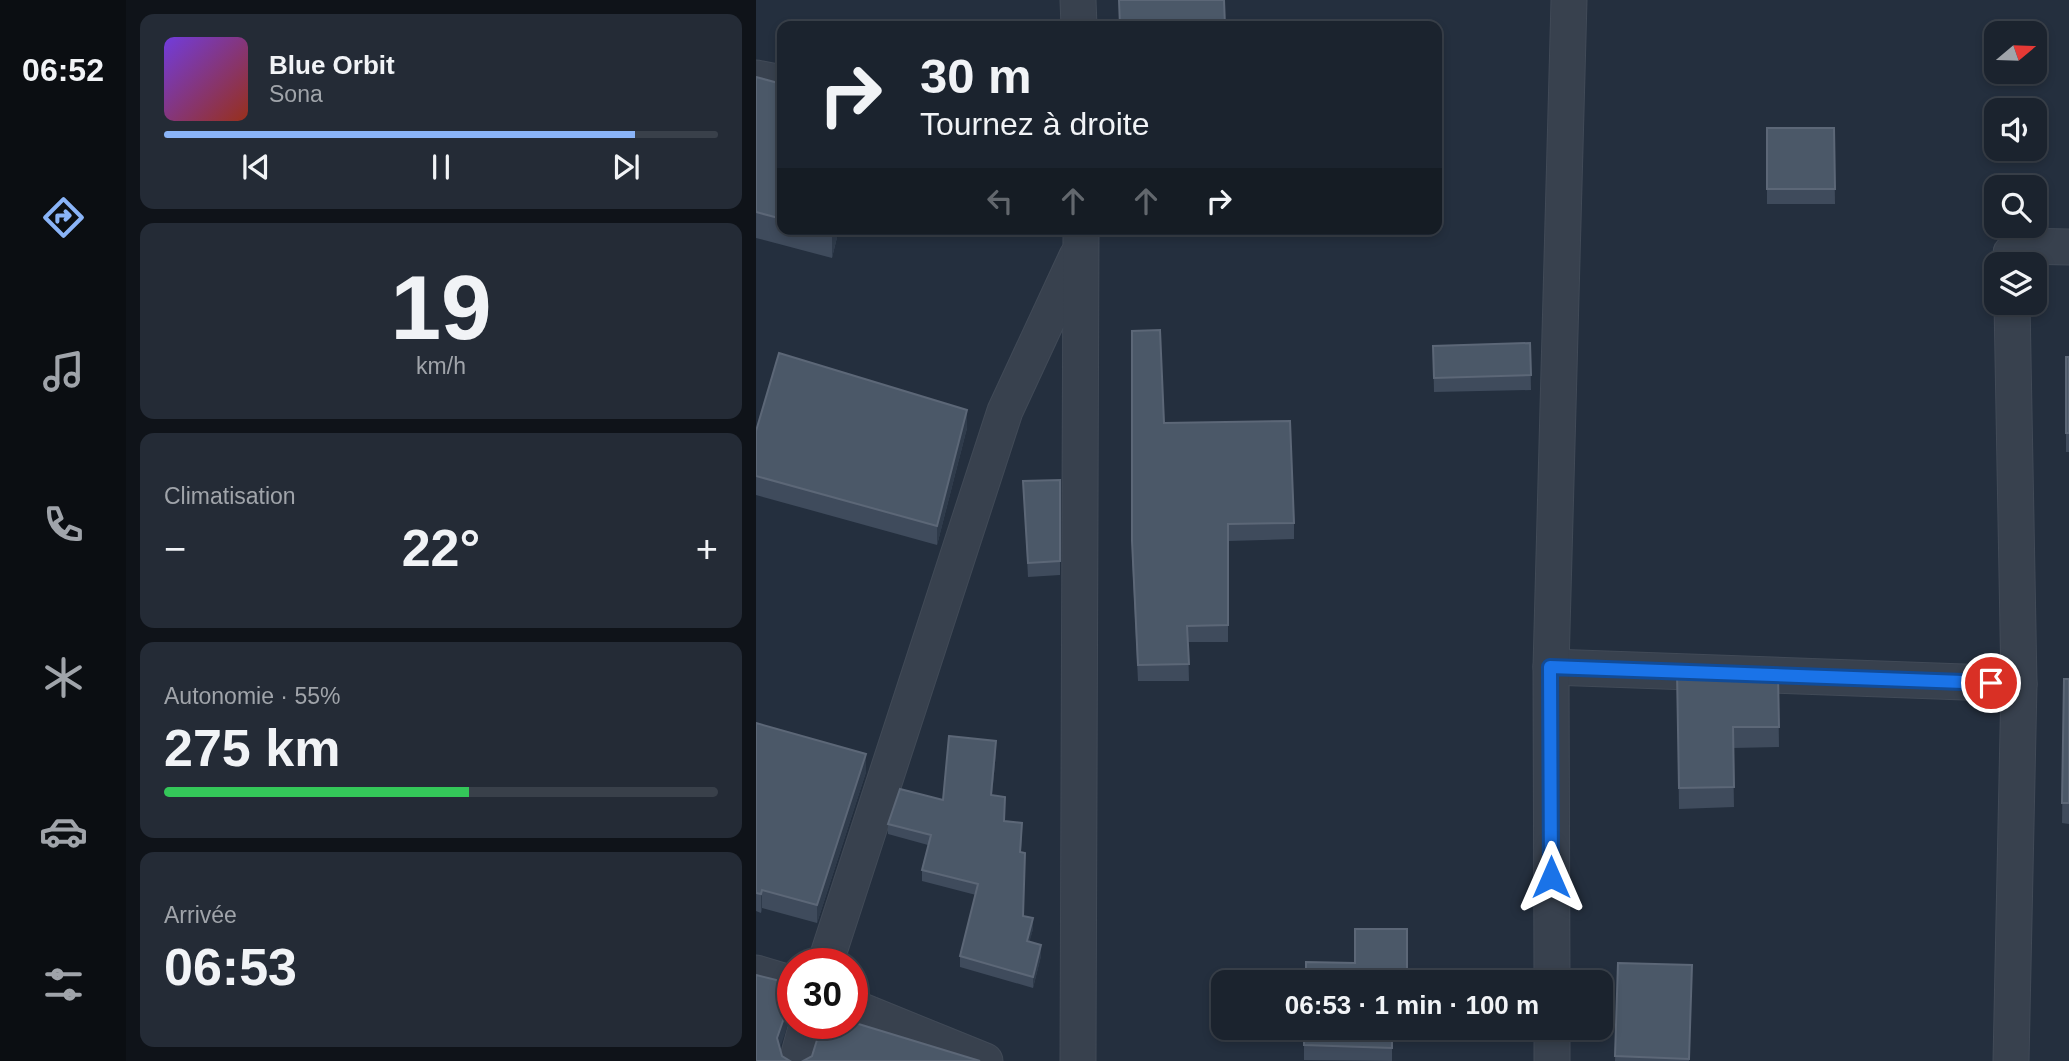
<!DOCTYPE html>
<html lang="fr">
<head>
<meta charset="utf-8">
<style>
  :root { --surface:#1b232e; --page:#242b36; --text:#f1f3f6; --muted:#a0a4aa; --line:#39404a; --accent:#8ab4f8 }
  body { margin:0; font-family:Arial,sans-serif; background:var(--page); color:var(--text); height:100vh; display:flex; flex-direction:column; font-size:26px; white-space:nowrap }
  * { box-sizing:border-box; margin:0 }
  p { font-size:23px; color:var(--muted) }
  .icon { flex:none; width:38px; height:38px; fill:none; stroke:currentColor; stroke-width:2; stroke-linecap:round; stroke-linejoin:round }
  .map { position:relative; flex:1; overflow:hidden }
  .panel { display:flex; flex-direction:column; gap:14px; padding:14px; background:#0f1319; width:630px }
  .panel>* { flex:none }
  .guide { position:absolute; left:21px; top:21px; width:665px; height:214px; border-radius:14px; box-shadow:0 4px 10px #0003,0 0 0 2px var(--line); background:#1b232e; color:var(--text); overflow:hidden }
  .needle { width:46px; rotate:71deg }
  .buttons { position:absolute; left:1228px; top:21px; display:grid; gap:14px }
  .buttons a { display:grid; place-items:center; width:63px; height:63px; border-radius:14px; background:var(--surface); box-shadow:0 4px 10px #0003,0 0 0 2px var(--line); font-size:35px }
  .speed { position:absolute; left:21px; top:948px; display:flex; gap:14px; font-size:35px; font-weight:700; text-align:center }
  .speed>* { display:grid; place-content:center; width:91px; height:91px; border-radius:50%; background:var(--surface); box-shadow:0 4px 10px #0003,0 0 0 2px var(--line); line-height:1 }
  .speed .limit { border:10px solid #d22; background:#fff; color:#111 }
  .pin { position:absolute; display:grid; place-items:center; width:60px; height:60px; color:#fff; margin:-30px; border:4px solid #fff; border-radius:50%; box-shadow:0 2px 7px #0007 }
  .me { position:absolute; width:77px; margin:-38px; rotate:0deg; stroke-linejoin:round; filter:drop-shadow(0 0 5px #0008) }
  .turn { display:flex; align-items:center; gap:24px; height:147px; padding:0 28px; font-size:32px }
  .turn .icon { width:91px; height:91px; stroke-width:2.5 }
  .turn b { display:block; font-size:49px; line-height:60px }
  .lanes { display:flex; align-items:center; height:66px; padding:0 28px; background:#0003; justify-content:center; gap:35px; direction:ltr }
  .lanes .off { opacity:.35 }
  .big { font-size:52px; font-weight:700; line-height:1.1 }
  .panel .widget { flex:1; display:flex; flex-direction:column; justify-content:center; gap:10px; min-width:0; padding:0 24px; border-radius:14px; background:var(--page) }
  .panel .dial { align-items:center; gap:0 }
  .dial b { font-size:91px; line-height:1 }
  .song { display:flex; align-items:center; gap:21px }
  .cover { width:84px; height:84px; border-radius:10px; background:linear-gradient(135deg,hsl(260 70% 55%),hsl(10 70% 35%)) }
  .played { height:7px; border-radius:4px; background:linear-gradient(90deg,var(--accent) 85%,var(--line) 85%) }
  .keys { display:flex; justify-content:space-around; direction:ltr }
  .heat { display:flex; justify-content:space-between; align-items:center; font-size:38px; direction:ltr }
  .charge { height:10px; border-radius:5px; background:linear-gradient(90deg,#34c759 55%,var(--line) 0) }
  .trip { position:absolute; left:455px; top:970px; width:402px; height:70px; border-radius:14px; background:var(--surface); box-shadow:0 4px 10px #0003,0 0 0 2px var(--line); font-weight:700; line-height:70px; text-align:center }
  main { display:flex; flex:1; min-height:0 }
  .menu { display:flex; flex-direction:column; width:126px; justify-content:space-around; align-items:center; background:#0b0e12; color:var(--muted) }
  .menu .icon { width:49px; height:49px }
  .menu .selected { color:var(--accent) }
  .menu b { font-size:32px; color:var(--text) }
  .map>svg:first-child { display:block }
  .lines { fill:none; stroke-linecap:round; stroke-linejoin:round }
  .street-casing { stroke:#414a57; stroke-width:37 }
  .street { stroke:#38414e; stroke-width:35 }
  .wall { fill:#3f4b5c }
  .shaded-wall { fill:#2f3b4b }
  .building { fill:#4b5868; stroke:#5c6777; stroke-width:2 }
  .route-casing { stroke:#114b97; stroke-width:18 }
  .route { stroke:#1a73e8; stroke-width:12 }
</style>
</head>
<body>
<main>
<nav class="menu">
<b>06:52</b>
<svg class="icon selected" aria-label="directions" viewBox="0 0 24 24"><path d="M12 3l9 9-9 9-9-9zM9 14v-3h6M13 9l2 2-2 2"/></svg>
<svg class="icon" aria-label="music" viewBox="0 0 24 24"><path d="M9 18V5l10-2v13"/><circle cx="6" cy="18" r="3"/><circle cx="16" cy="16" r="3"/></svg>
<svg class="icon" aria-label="phone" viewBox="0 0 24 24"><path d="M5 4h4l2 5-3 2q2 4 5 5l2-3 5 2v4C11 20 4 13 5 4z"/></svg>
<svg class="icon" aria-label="climate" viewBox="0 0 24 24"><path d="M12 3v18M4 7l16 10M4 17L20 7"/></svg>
<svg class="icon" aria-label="car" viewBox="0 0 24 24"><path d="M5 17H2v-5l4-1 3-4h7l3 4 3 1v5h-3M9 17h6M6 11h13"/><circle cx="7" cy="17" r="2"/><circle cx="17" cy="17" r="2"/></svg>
<svg class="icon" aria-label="filters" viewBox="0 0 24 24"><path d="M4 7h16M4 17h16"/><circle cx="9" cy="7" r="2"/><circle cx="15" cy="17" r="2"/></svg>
</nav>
<section class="panel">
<div class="widget">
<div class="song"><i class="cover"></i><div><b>Blue Orbit</b><p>Sona</p></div></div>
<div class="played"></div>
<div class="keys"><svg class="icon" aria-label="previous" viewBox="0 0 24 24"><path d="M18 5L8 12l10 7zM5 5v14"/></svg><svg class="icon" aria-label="pause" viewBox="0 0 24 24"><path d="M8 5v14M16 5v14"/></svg><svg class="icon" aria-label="next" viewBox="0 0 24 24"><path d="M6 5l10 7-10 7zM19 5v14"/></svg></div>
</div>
<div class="widget dial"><b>19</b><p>km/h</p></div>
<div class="widget"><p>Climatisation</p>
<div class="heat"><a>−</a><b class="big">22°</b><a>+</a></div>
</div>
<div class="widget"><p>Autonomie · 55%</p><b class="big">275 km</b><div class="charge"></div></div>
<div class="widget"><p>Arrivée</p><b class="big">06:53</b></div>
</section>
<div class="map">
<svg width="1313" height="1061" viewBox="0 0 1313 1061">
  <rect width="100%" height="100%" fill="#242f3e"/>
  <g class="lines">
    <g class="street-casing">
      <g id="street">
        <polyline points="322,0 323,26"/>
        <polyline points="0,78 26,83"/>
        <polyline points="1255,264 1255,253 1267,246 1313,247"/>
        <polyline points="795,667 1263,684"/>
        <polyline points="69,964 249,411 321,256"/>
        <polyline points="0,973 37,984"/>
        <polyline points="796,982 795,667 813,0"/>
        <polyline points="96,1007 229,1061"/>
        <polyline points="796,1027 796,1061"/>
        <polyline points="41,1061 51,1024"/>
        <polyline points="322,1061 325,229"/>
        <polyline points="1255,1061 1263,684 1256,303"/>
      </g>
    </g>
    <use href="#street" class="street"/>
  </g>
  <g class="wall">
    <polygon points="0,77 26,84 26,229 83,229 76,258 0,238"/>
    <polygon points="1011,128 1078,128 1079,204 1011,204"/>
    <polygon points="376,331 408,423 538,523 538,539 472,541 472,642 432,642 433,681 382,681 376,558"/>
    <polygon points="774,343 775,390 678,392 677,346"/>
    <rect x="1310" y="357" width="3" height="95"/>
    <polygon points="211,428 181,545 0,495 0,431"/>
    <polygon points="304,480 304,575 272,577 267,481"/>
    <polygon points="921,671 1022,675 1023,747 977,748 978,807 923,809"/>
    <polygon points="1308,679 1313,679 1313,824 1306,823"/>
    <polygon points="0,723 110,772 61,923 6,908 5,913 0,911"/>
    <polygon points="240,752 236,795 249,807 248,821 266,834 265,852 268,916 277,929 273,942 285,956 277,988 204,967 204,956 220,895 166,881 166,870 172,845 132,834 132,824 187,800"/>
    <polygon points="651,929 651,982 550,982 599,963"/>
    <polygon points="862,963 936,965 933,1061 859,1061"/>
    <polygon points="548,1027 636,1027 636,1061 548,1060"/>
  </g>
  <g class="shaded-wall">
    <polygon points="77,229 83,229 76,258 76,233"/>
    <polygon points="211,410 211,428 181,545 181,526"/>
    <polygon points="240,741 240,752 235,806 235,795"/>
    <polygon points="110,754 110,772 61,923 61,905"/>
    <polygon points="6,890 6,908 5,913 5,894"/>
    <polygon points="277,918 277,929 271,952 271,941"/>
    <polygon points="285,945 285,956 277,988 277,977"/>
    <polygon points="37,992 37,1011 21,1056 21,1038"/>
  </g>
  <g class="building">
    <polygon points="363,0 468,0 469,26 364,26"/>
    <polygon points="0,77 26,84 26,219 0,212"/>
    <polygon points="1011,128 1078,128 1079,189 1011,189"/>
    <polygon points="63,229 77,229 76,233"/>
    <polygon points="404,330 408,423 534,421 538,523 472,524 472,625 431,626 433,664 382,665 376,541 376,331"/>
    <polygon points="774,343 775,375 678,378 677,346"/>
    <polygon points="23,353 211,410 181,526 0,476 0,431"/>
    <rect x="1310" y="357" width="3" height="76"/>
    <polygon points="304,480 304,561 272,563 267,481"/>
    <polygon points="921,671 1022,675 1023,727 977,727 978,787 923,788"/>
    <polygon points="1308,679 1313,679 1313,803 1306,803"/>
    <polygon points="0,723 110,754 61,905 6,890 5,894 0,893"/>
    <polygon points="193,736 240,741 235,795 249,797 248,821 266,823 264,852 269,853 267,916 277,918 271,941 285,945 277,977 204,956 222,884 166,870 175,835 132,824 144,789 187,800"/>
    <polygon points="599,929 651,929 651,972 637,971 637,982 550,982 550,962 599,963"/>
    <polygon points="862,963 936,965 933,1059 859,1056"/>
    <polygon points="0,975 37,984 37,992 21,1038 26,1056 34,1061 0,1061"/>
    <polygon points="96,1022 224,1061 47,1061 56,1056 66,1024 96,1024"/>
    <polygon points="548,1027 636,1027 636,1048 548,1045"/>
  </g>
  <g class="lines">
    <g class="route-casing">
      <polyline id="route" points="795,877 794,667 1235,683"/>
    </g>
    <use href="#route" class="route"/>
  </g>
</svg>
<div class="buttons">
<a><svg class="needle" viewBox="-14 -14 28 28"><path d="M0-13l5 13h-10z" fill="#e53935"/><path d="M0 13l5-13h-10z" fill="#a0a4aa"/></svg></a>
<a><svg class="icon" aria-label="sound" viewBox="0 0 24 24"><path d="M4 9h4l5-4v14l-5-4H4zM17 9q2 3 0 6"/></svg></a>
<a><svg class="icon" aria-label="search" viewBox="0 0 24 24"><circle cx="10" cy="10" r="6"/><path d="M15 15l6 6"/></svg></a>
<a><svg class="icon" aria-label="layers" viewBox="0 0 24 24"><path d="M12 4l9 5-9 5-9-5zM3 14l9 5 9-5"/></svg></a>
</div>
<div class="speed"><div class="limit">30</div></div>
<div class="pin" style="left:1235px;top:683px;background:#d93025"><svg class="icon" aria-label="arrive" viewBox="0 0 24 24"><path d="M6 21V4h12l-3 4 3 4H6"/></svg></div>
<svg class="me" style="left:795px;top:877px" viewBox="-20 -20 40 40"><path d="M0-17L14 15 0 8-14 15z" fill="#1a73e8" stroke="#fff" stroke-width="4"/></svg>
<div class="trip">06:53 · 1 min · 100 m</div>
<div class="guide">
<div class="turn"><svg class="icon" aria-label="right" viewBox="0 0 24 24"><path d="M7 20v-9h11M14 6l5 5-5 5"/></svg><div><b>30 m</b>Tournez à droite</div></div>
<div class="lanes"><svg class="icon off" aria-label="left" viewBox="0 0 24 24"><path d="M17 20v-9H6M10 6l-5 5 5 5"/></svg><svg class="icon off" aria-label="ahead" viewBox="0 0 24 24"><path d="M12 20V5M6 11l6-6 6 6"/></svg><svg class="icon off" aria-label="ahead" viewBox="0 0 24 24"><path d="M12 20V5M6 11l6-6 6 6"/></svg><svg class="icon" aria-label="right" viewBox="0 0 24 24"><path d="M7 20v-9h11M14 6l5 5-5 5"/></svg></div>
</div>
</div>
</main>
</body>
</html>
